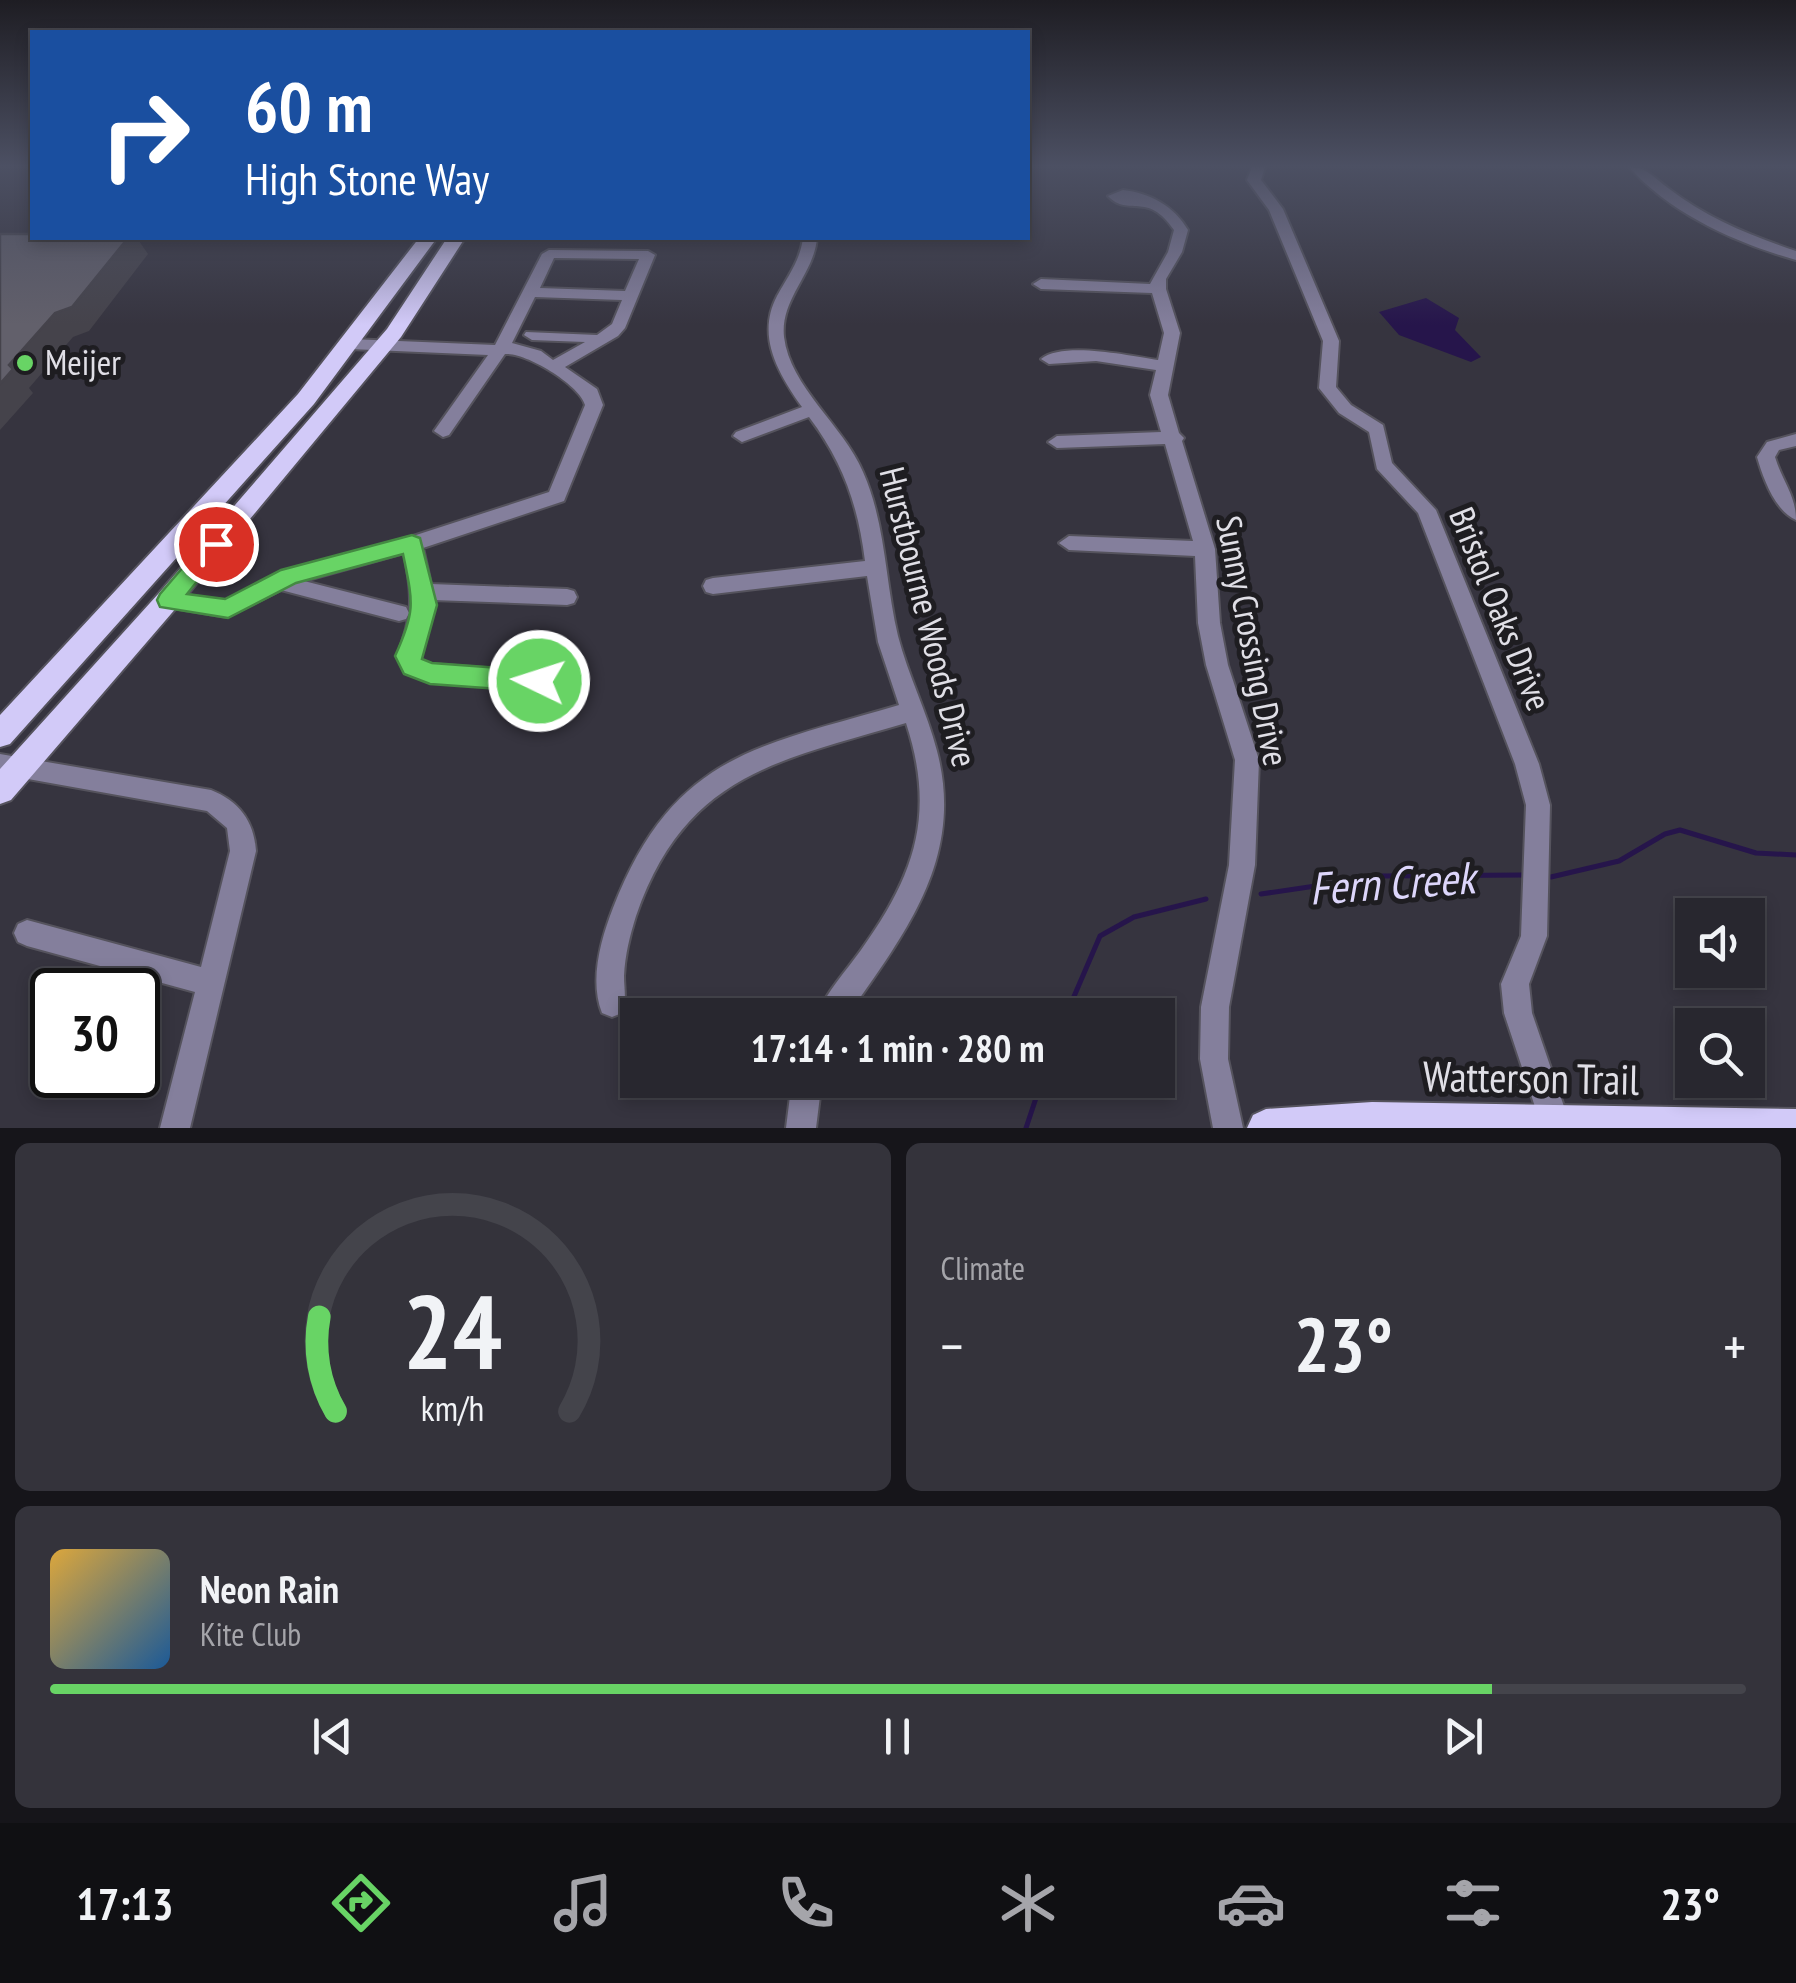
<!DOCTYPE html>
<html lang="en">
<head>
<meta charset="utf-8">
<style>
  :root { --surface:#28272f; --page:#34333b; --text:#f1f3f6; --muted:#a5a5aa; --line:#44444b; --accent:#68d465 }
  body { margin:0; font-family:"PT Sans Narrow",sans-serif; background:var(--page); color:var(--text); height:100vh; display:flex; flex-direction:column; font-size:38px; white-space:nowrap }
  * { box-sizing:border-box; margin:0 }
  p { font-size:32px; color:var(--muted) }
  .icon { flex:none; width:55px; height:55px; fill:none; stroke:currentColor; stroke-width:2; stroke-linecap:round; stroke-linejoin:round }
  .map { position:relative; height:1128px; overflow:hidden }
  .drawer { display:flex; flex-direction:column; gap:15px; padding:15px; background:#16151a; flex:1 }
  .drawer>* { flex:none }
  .guide { position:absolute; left:30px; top:30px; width:1000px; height:210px; border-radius:0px; box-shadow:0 5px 15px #0003,0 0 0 2px var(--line); background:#1a4fa0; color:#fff; overflow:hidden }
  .controls { position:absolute; left:1675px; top:898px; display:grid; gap:20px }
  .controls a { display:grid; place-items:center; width:90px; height:90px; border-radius:0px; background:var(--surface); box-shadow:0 5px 15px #0003,0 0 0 2px var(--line); font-size:50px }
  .speed { position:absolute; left:30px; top:968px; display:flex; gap:20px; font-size:50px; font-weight:700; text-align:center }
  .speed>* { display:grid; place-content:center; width:130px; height:130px; border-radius:50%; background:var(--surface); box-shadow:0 5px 15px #0003,0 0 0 2px var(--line); line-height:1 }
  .speed .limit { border:5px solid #111; border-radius:15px; background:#fff; color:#111 }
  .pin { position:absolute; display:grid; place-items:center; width:85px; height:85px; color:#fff; margin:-42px; border:5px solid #fff; border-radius:50%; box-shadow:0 2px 10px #0007 }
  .me { position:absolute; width:110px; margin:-55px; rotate:274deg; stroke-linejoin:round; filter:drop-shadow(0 0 8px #0008) }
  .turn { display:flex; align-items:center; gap:35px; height:210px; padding:0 50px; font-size:45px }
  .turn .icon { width:130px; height:130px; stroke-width:2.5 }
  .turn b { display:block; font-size:70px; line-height:85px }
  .big { font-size:75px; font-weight:800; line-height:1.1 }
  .drawer .widget { flex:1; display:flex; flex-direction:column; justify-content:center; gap:15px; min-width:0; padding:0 35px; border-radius:15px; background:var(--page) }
  .drawer .dial { align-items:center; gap:0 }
  .dial svg { height:260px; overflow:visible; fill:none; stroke:var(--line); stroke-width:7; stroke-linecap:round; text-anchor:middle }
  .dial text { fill:var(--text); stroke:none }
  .song { display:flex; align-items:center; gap:30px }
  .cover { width:120px; height:120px; border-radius:15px; background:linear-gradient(135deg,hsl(40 70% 55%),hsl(210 70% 35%)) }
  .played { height:10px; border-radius:5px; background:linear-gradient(90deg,var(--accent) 85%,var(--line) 85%) }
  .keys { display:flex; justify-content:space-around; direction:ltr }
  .heat { display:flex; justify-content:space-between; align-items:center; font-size:55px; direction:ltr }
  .drawer .tiles { flex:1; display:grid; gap:15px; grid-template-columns:1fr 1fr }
  .widget:last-child { grid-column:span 2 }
  .trip { position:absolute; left:620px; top:998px; width:555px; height:100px; border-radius:0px; background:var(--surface); box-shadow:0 5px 15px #0003,0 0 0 2px var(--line); font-weight:800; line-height:100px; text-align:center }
  .dock { display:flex; height:160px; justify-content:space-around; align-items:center; background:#101013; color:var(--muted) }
  .dock .icon { width:70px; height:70px }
  .dock .active { color:var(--accent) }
  .dock b { font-size:45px; color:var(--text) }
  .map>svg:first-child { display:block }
  .water { fill:#26154b }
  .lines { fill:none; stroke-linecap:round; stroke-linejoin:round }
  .stream { stroke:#26154b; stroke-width:5 }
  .minor-casing { stroke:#55535d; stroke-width:4 }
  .major-casing { stroke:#55535d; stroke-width:4 }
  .minor { fill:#847f9c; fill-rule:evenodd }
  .major { fill:#d2caf8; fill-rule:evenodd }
  .shaded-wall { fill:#45434b }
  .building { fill:#62606b; stroke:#45434b; stroke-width:2.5 }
  .route { fill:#68d465; stroke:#448a42; stroke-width:2.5 }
  .poi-dot { fill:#68d465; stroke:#1e1d21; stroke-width:4 }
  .labels { text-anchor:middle; stroke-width:10; stroke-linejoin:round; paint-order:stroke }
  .poi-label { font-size:35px; fill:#e0dfe6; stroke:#1e1d21; text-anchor:start }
  .street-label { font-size:35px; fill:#e0dfe6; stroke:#1e1d21 }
  .near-street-label { font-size:42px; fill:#e0dfe6; stroke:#1e1d21 }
  .near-water-label { font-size:45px; font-style:italic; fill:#ddd6fb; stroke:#1e1d21 }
</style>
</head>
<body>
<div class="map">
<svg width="1796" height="1128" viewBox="0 0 1796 1128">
  <rect width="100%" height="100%" fill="#36343f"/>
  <polygon class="water" points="1426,298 1459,318 1455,330 1481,357 1471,362 1399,335 1379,312"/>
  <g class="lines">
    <g class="stream">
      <polyline points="1551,877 1619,861 1665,834 1680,830 1756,853 1796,855"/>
      <polyline points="1261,894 1383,876 1523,875"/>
      <polyline points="1066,1015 1100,936 1134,917 1206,899"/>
      <polyline points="1026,1128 1042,1080"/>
    </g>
    <g class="minor-casing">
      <g id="minor">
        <polygon points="1252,167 1265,167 1261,180 1283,209 1339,341 1336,387 1351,405 1383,425 1392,463 1436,510 1539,764 1550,805 1547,936 1529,984 1532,1013 1570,1124 1568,1128 1542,1128 1504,1013 1501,984 1521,936 1526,805 1515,764 1418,513 1377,469 1369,432 1339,413 1319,388 1323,341 1269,210 1247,180"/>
        <path d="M 1629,167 C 1647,167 1654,178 1668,188 C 1707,218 1751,236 1796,251 L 1796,260 C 1736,243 1671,214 1629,167 Z"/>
        <path d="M 1123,190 C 1150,193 1174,206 1188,230 L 1182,252 L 1166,279 L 1166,289 L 1180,333 L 1168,395 L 1179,433 L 1184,438 L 1182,441 L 1215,549 L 1220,623 L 1228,665 L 1259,760 L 1255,865 L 1229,1007 L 1228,1059 L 1243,1128 L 1213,1128 L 1200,1059 L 1201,1007 L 1229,865 L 1235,760 L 1206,665 L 1198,623 L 1195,556 L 1069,550 L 1059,543 L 1069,536 L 1193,541 L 1165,444 L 1057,448 L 1048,442 L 1057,436 L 1161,432 L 1150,395 L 1156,370 L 1096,361 L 1049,364 L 1041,359 C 1064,341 1129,356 1158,360 L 1164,333 L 1152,293 L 1041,289 L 1033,284 L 1041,279 L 1150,284 L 1168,252 L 1174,230 C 1147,190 1129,218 1108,196 Z"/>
        <path d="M 803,238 L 817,238 C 814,274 780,299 784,337 C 790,387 843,425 863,472 C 886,524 885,582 898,636 C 908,675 927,712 937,751 C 965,858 905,933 848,1015 L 817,1015 C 827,991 846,971 861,950 C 915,875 936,814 906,723 C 778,761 685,774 636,916 C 630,935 625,955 624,976 C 624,989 627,1000 622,1013 L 612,1017 L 602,1013 C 589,980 601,939 613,908 C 673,754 757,747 899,705 L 878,642 L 867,576 L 713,594 L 706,592 L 703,586 L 706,580 L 713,578 L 865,561 C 858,505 843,462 809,417 L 742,442 L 733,436 L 736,432 L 802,407 C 778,373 756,336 777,296 C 788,276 800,261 803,238 Z"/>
        <path d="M 549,250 L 648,251 L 655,255 L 625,328 L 618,336 L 565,367 L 597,389 L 603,405 L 566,496 L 564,501 L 423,548 L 431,584 L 567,589 L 574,591 L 577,597 L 574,603 L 567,605 L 433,600 L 430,624 L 419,656 L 421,661 L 430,664 L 539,672 L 547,675 L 550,681 L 547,687 L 539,690 L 430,682 L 405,673 L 397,656 C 413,615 413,596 404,553 L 304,581 L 406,607 L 409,613 L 406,619 L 399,621 L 281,590 L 227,617 L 161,606 L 158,600 L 161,594 L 168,592 L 225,601 L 282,572 L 410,537 L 549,492 L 585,405 C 581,386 526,352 505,354 L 449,435 L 443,437 L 434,431 L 488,355 L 350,349 L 342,344 L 350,339 L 495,345 L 542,254 ZM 554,258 L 639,259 L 625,291 L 540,288 ZM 535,297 L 622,300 L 612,324 L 597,335 L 526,332 L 524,335 L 532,340 L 585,342 L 553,360 L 541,351 L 512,343 Z"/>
        <path d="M 1796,434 L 1796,446 L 1779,450 L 1775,457 C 1782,481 1796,495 1796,520 C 1775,511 1763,478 1757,457 L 1767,442 Z"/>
        <path d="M 0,754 L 211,790 C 239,801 254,821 256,851 L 190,1128 L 160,1128 L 195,992 L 27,946 L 18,942 L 14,933 L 18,924 L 27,920 L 201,967 L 230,851 L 227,828 L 207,811 L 0,774 Z"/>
        <polygon points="792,1080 822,1080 816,1128 786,1128"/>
      </g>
    </g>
    <g class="major-casing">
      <g id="major">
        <polygon points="419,238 437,238 314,404 10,744 0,747 0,715 298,394"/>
        <polygon points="447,238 465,238 401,337 177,607 11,800 0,804 0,769 159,593 387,329"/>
        <polygon points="1372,1102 1796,1109 1796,1128 1247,1128 1253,1115 1266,1109"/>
      </g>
    </g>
    <use href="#minor" class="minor"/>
    <use href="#major" class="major"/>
  </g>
  <polygon class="shaded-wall" points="128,238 137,238 148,254 89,331 73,337 29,388 33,393 0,430 0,384 9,365 55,313"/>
  <polygon class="building" points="0,234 32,234 32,238 128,238 72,307 55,313 9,365 13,369 0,384"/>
  <linearGradient id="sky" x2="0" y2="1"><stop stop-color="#1e1d23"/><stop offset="0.51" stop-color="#4c5063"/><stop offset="1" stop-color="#4c5063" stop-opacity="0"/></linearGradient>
  <rect width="1796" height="325" fill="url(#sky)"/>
  <path class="route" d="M 216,535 L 227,544 L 187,594 L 225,599 L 281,570 L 412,535 L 420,538 L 437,605 L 422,659 L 432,663 L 539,671 L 548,674 L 552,681 L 548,689 L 539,692 L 430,684 L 404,674 L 395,656 C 416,610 413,603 403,554 L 296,583 L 228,618 L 160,607 L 157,600 L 160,594 L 208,538 Z"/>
  <circle class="poi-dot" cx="25" cy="363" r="10"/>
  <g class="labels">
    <g class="poi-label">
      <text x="45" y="375">Meijer</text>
    </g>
    <g class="street-label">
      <text transform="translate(1500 609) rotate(68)" y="12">Bristol Oaks Drive</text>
      <text transform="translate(928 617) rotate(76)" y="12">Hurstbourne Woods Drive</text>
      <text transform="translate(1252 641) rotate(79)" y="12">Sunny Crossing Drive</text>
    </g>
    <g class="near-street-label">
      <text transform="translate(1531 1078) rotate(1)" y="15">Watterson Trail</text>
    </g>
    <g class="near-water-label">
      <text transform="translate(1392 883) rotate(-4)" y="16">Fern Creek</text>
    </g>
  </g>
</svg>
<div class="controls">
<a><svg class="icon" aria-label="sound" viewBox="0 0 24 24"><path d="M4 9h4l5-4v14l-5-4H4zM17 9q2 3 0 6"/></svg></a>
<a><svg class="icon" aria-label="search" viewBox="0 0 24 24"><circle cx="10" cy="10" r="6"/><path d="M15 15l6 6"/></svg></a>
</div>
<div class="speed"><div class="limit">30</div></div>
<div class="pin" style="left:216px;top:544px;background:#d93025"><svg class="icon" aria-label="arrive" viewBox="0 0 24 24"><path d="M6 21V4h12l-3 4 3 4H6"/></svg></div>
<svg class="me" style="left:539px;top:681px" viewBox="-20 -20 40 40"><circle r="17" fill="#68d465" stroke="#fff" stroke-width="3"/><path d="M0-11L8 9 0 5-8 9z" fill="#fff"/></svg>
<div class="trip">17:14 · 1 min · 280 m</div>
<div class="guide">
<div class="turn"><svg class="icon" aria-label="right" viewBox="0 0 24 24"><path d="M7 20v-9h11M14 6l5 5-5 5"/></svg><div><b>60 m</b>High Stone Way</div></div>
</div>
</div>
<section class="drawer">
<div class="tiles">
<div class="widget dial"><svg viewBox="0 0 100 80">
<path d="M14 69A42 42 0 1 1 86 69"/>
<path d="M14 69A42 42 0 0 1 9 40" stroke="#68d465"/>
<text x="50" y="56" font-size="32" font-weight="700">24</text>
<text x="50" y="72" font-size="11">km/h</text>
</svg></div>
<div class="widget"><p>Climate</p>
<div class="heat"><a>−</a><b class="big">23°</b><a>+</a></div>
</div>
<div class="widget">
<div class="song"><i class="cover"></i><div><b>Neon Rain</b><p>Kite Club</p></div></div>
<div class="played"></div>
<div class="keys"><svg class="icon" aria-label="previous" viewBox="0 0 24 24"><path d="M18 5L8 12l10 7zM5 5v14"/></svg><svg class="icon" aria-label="pause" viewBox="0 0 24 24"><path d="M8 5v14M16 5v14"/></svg><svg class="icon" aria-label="next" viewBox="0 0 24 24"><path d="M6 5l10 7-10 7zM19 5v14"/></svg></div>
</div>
</div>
</section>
<nav class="dock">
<b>17:13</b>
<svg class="icon active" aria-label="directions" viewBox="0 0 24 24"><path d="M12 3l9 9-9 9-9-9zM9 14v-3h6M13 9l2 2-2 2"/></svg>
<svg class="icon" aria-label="music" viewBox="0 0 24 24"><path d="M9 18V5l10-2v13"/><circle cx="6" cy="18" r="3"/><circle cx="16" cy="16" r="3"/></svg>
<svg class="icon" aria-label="phone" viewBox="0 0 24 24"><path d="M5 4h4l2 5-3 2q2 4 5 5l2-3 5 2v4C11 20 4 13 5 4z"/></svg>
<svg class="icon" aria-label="climate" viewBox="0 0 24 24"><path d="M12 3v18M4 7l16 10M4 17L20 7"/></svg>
<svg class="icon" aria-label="car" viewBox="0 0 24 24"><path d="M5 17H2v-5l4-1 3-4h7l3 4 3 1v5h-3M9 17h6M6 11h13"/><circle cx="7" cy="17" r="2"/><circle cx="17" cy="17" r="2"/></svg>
<svg class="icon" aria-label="filters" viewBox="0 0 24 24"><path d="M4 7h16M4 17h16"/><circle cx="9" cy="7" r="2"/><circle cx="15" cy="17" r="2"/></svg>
<b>23°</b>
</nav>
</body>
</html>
